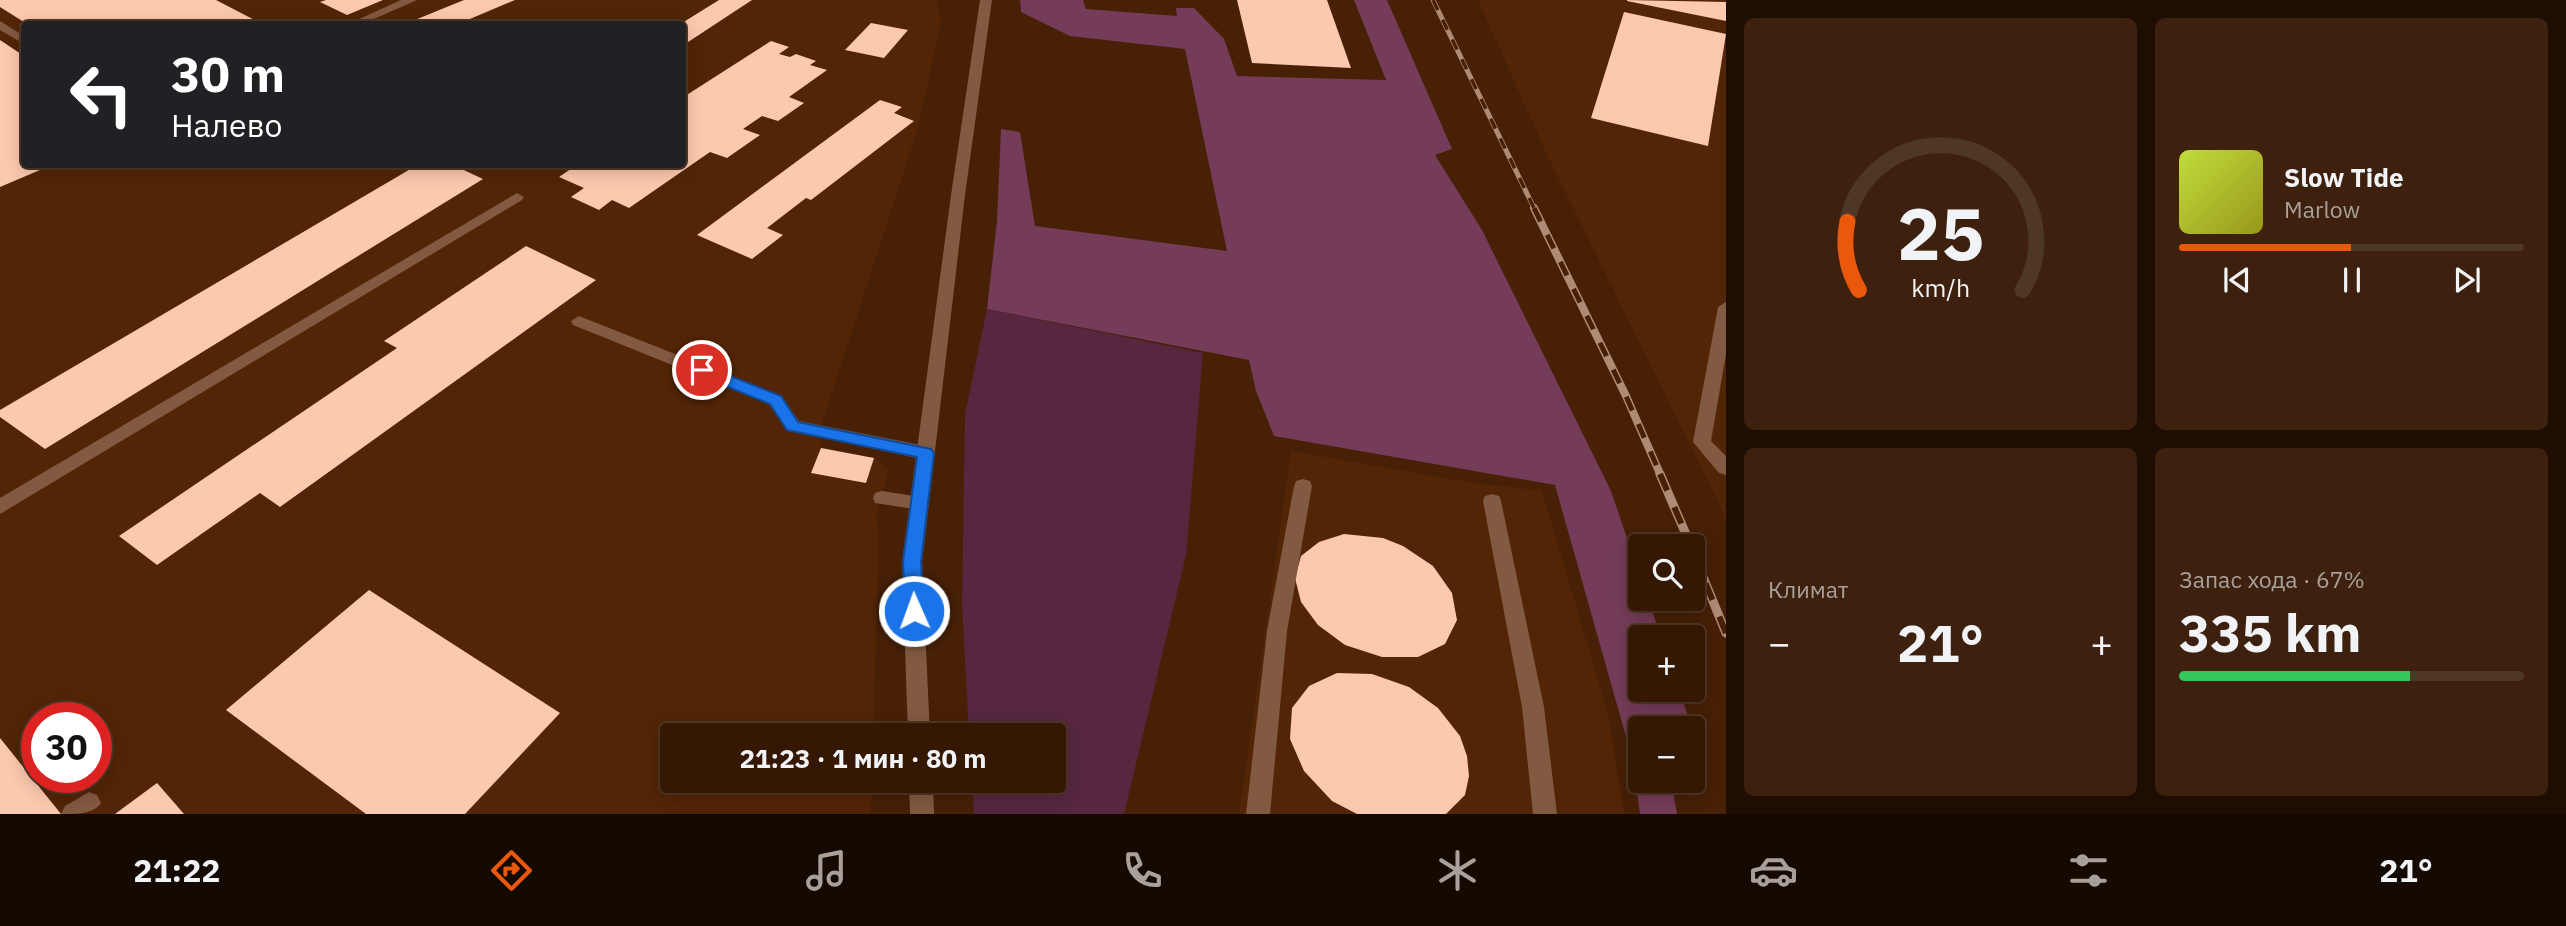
<!DOCTYPE html>
<html lang="ru">
<head>
<meta charset="utf-8">
<style>
  :root { --surface:#351804; --page:#3d210e; --text:#f1f3f6; --muted:#aaa09a; --line:#4f3726; --accent:#ea580c }
  body { margin:0; font-family:"IBM Plex Sans",sans-serif; background:var(--page); color:var(--text); height:100vh; display:flex; flex-direction:column; font-size:26px; white-space:nowrap }
  * { box-sizing:border-box; margin:0 }
  p { font-size:23px; color:var(--muted) }
  .icon { flex:none; width:38px; height:38px; fill:none; stroke:currentColor; stroke-width:2; stroke-linecap:round; stroke-linejoin:round }
  .map { position:relative; flex:1; overflow:hidden }
  .details { display:flex; flex-direction:column; gap:18px; padding:18px; background:#1d0d02; width:840px }
  .details>* { flex:none }
  .top-card { position:absolute; left:21px; top:21px; width:665px; height:147px; border-radius:7px; box-shadow:0 4px 18px #0003,0 0 0 2px var(--line); background:#202124; color:#fff; overflow:hidden }
  .fabs { position:absolute; left:1628px; top:534px; display:grid; gap:14px }
  .fabs a { display:grid; place-items:center; width:77px; height:77px; border-radius:7px; background:var(--surface); box-shadow:0 4px 18px #0003,0 0 0 2px var(--line); font-size:35px }
  .speed { position:absolute; left:21px; top:702px; display:flex; gap:14px; font-size:35px; font-weight:700; text-align:center }
  .speed>* { display:grid; place-content:center; width:91px; height:91px; border-radius:50%; background:var(--surface); box-shadow:0 4px 18px #0003,0 0 0 2px var(--line); line-height:1 }
  .speed .limit { border:10px solid #d22; background:#fff; color:#111 }
  .pin { position:absolute; display:grid; place-items:center; width:60px; height:60px; color:#fff; margin:-30px; border:4px solid #fff; border-radius:50%; box-shadow:0 2px 7px #0007 }
  .me { position:absolute; width:77px; margin:-38px; rotate:358deg; stroke-linejoin:round; filter:drop-shadow(0 0 5px #0008) }
  .turn { display:flex; align-items:center; gap:24px; height:147px; padding:0 35px; font-size:32px }
  .turn .icon { width:91px; height:91px; stroke-width:2.5 }
  .turn b { display:block; font-size:49px; line-height:60px }
  .big { font-size:52px; font-weight:700; line-height:1.1 }
  .details .card { flex:1; display:flex; flex-direction:column; justify-content:center; gap:10px; min-width:0; padding:0 24px; border-radius:10px; background:var(--page) }
  .details .dial { align-items:center; gap:0 }
  .dial svg { height:182px; overflow:visible; fill:none; stroke:var(--line); stroke-width:7; stroke-linecap:round; text-anchor:middle }
  .dial text { fill:var(--text); stroke:none }
  .song { display:flex; align-items:center; gap:21px }
  .cover { width:84px; height:84px; border-radius:10px; background:linear-gradient(135deg,hsl(70 70% 55%),hsl(60 70% 35%)) }
  .played { height:7px; border-radius:4px; background:linear-gradient(90deg,var(--accent) 50%,var(--line) 50%) }
  .keys { display:flex; justify-content:space-around; direction:ltr }
  .heat { display:flex; justify-content:space-between; align-items:center; font-size:38px; direction:ltr }
  .charge { height:10px; border-radius:5px; background:linear-gradient(90deg,#34c759 67%,var(--line) 0) }
  .details .tiles { flex:1; display:grid; gap:18px; grid-template-columns:repeat(2,1fr) }
  .trip { position:absolute; left:660px; top:723px; width:406px; height:70px; border-radius:7px; background:var(--surface); box-shadow:0 4px 18px #0003,0 0 0 2px var(--line); font-weight:700; line-height:70px; text-align:center }
  .dock { display:flex; height:112px; justify-content:space-around; align-items:center; background:#150a02; color:var(--muted) }
  .dock .icon { width:49px; height:49px }
  .dock .selected { color:var(--accent) }
  .dock b { font-size:32px; color:var(--text) }
  main { display:flex; flex:1; min-height:0 }
  .map>svg:first-child { display:block }
  .built { fill:#522506; fill-rule:evenodd }
  .green { fill:#56273f }
  .forest { fill:#743c58 }
  .building { fill:#fcc9ae }
  .lines { fill:none; stroke-linecap:round; stroke-linejoin:round }
  .service { fill:#825941; fill-rule:evenodd }
  .minor { fill:#825941; fill-rule:evenodd }
  .rail-far2-casing { stroke:#af8b76; stroke-width:5 }
  .rail-far1-casing { stroke:#af8b76; stroke-width:8 }
  .rail-casing { stroke:#af8b76; stroke-width:9 }
  .rail-far2 { stroke:#472006; stroke-width:3.5; stroke-dasharray:11; stroke-linecap:butt }
  .rail-far1 { stroke:#472006; stroke-width:5; stroke-dasharray:15; stroke-linecap:butt }
  .rail { stroke:#472006; stroke-width:6; stroke-dasharray:18; stroke-linecap:butt }
  .route { fill:#1a73e8; stroke:#114b97; stroke-width:2 }
</style>
</head>
<body>
<main>
<div class="map">
<svg width="1726" height="814" viewBox="0 0 1726 814">
  <rect width="100%" height="100%" fill="#472006"/>
  <g class="built">
    <path d="M 0,0 L 936,0 L 941,21 L 918,128 L 819,433 L 821,448 L 874,458 L 889,469 L 876,518 L 879,537 L 873,735 L 672,735 L 672,780 L 872,781 L 871,814 L 0,814 ZM 24,24 L 682,24 L 682,164 L 24,164 ZM 37,718 L 96,718 L 96,777 L 37,777 Z"/>
    <polygon points="1478,0 1726,0 1726,518 1547,155"/>
    <polygon points="1291,451 1469,482 1542,491 1609,717 1624,814 1239,814"/>
  </g>
  <polygon class="green" points="987,309 1203,353 1186,555 1124,814 974,814 972,781 1054,780 1054,735 969,735 962,605 965,414"/>
  <polygon class="forest" points="1020,0 1083,0 1086,9 1177,16 1176,8 1194,8 1224,39 1237,76 1386,80 1354,0 1387,0 1452,149 1435,155 1482,230 1611,491 1640,576 1640,598 1648,599 1661,637 1640,637 1640,690 1679,690 1692,728 1640,728 1640,780 1671,781 1677,814 1640,814 1632,758 1555,485 1274,436 1256,391 1249,360 987,309 997,221 1001,129 1020,132 1035,226 1227,251 1185,49 1070,36 1021,12"/>
  <g class="building">
    <polygon points="0,0 216,0 262,24 27,24 0,7"/>
    <polygon points="326,0 383,0 347,15 320,2"/>
    <polygon points="464,0 515,0 458,24 405,24"/>
    <polygon points="719,0 752,0 682,46 682,23"/>
    <polygon points="1237,0 1327,0 1351,68 1252,63"/>
    <polygon points="1627,0 1726,2 1726,21 1627,1"/>
    <polygon points="1624,12 1726,34 1708,146 1591,118"/>
    <polygon points="871,23 908,30 884,58 845,50"/>
    <polygon points="0,40 24,56 24,164 47,167 0,187"/>
    <polygon points="771,41 789,47 779,54 790,57 796,54 816,61 810,65 827,70 789,97 804,103 778,121 762,116 743,129 760,135 727,158 710,152 629,208 612,200 599,210 571,197 584,188 559,177 578,164 682,164 682,98"/>
    <polygon points="880,100 902,107 894,113 914,121 811,200 806,198 767,228 783,235 752,259 697,235"/>
    <polygon points="419,164 451,164 483,179 45,449 0,417 0,410"/>
    <polygon points="526,246 596,280 280,507 260,493 157,565 119,536 397,348 384,341"/>
    <polygon points="821,448 874,458 866,483 811,473"/>
    <polygon points="1344,534 1383,538 1403,546 1433,566 1452,593 1457,620 1445,644 1418,657 1382,657 1345,645 1318,625 1301,602 1295,578 1301,556 1319,542"/>
    <polygon points="369,590 560,713 465,814 366,814 226,710"/>
    <polygon points="1337,673 1372,674 1409,687 1438,708 1460,736 1467,756 1469,776 1465,795 1446,814 1357,814 1332,801 1304,771 1290,739 1292,708 1309,686"/>
    <polygon points="0,738 61,814 0,814"/>
    <polygon points="157,783 184,814 115,814"/>
  </g>
  <g class="lines">
    <g class="service">
      <polygon points="401,0 417,0 367,22 357,20"/>
      <polygon points="0,21 24,36 24,44 0,30"/>
      <polygon points="517,193 524,197 522,200 0,514 0,498"/>
      <polygon points="1726,302 1726,354 1711,441 1726,456 1726,475 1719,473 1693,442 1718,307"/>
      <polygon points="579,316 781,396 799,421 926,446 932,448 935,453 932,458 926,460 787,430 769,404 573,325 571,321"/>
      <polygon points="1303,479 1310,481 1312,486 1287,631 1270,814 1246,814 1267,631 1294,486 1296,481"/>
      <polygon points="882,491 927,498 929,503 927,508 920,510 875,503 873,498 875,493"/>
      <polygon points="1492,494 1499,496 1501,501 1544,707 1557,814 1533,814 1522,707 1483,501 1485,496"/>
      <path d="M 89,792 L 97,795 L 101,803 C 94,814 77,814 61,814 L 65,806 Z"/>
    </g>
    <g class="minor">
      <polygon points="980,0 992,0 965,195 922,562 930,735 908,735 902,562 951,195"/>
      <polygon points="909,780 933,780 934,814 910,814"/>
    </g>
    <g class="rail-far2-casing">
      <polyline id="rail-far2" points="1433,0 1535,210"/>
    </g>
    <g class="rail-far1-casing">
      <polyline id="rail-far1" points="1534,208 1626,396 1661,476"/>
    </g>
    <g class="rail-casing">
      <g id="rail">
        <polyline points="1660,474 1691,546"/>
        <polyline points="1692,550 1726,633"/>
      </g>
    </g>
    <use href="#rail-far2" class="rail-far2"/>
    <use href="#rail-far1" class="rail-far1"/>
    <use href="#rail" class="rail"/>
  </g>
  <polygon class="route" points="702,365 781,396 798,422 931,449 934,453 921,562 924,611 921,617 914,619 908,617 905,611 903,562 917,457 787,430 770,404 696,374 694,370 696,366"/>
</svg>
<div class="fabs">
<a><svg class="icon" aria-label="search" viewBox="0 0 24 24"><circle cx="10" cy="10" r="6"/><path d="M15 15l6 6"/></svg></a>
<a>+</a>
<a>−</a>
</div>
<div class="speed"><div class="limit">30</div></div>
<div class="pin" style="left:702px;top:370px;background:#d93025"><svg class="icon" aria-label="arrive" viewBox="0 0 24 24"><path d="M6 21V4h12l-3 4 3 4H6"/></svg></div>
<svg class="me" style="left:914px;top:611px" viewBox="-20 -20 40 40"><circle r="17" fill="#1a73e8" stroke="#fff" stroke-width="3"/><path d="M0-11L8 9 0 5-8 9z" fill="#fff"/></svg>
<div class="trip">21:23 · 1 мин · 80 m</div>
<div class="top-card">
<div class="turn"><svg class="icon" aria-label="left" viewBox="0 0 24 24"><path d="M17 20v-9H6M10 6l-5 5 5 5"/></svg><div><b>30 m</b>Налево</div></div>
</div>
</div>
<section class="details">
<div class="tiles">
<div class="card dial"><svg viewBox="0 0 100 80">
<path d="M14 69A42 42 0 1 1 86 69"/>
<path d="M14 69A42 42 0 0 1 9 39" stroke="#ea580c"/>
<text x="50" y="56" font-size="32" font-weight="700">25</text>
<text x="50" y="72" font-size="11">km/h</text>
</svg></div>
<div class="card">
<div class="song"><i class="cover"></i><div><b>Slow Tide</b><p>Marlow</p></div></div>
<div class="played"></div>
<div class="keys"><svg class="icon" aria-label="previous" viewBox="0 0 24 24"><path d="M18 5L8 12l10 7zM5 5v14"/></svg><svg class="icon" aria-label="pause" viewBox="0 0 24 24"><path d="M8 5v14M16 5v14"/></svg><svg class="icon" aria-label="next" viewBox="0 0 24 24"><path d="M6 5l10 7-10 7zM19 5v14"/></svg></div>
</div>
<div class="card"><p>Климат</p>
<div class="heat"><a>−</a><b class="big">21°</b><a>+</a></div>
</div>
<div class="card"><p>Запас хода · 67%</p><b class="big">335 km</b><div class="charge"></div></div>
</div>
</section>
</main>
<nav class="dock">
<b>21:22</b>
<svg class="icon selected" aria-label="directions" viewBox="0 0 24 24"><path d="M12 3l9 9-9 9-9-9zM9 14v-3h6M13 9l2 2-2 2"/></svg>
<svg class="icon" aria-label="music" viewBox="0 0 24 24"><path d="M9 18V5l10-2v13"/><circle cx="6" cy="18" r="3"/><circle cx="16" cy="16" r="3"/></svg>
<svg class="icon" aria-label="phone" viewBox="0 0 24 24"><path d="M5 4h4l2 5-3 2q2 4 5 5l2-3 5 2v4C11 20 4 13 5 4z"/></svg>
<svg class="icon" aria-label="climate" viewBox="0 0 24 24"><path d="M12 3v18M4 7l16 10M4 17L20 7"/></svg>
<svg class="icon" aria-label="car" viewBox="0 0 24 24"><path d="M5 17H2v-5l4-1 3-4h7l3 4 3 1v5h-3M9 17h6M6 11h13"/><circle cx="7" cy="17" r="2"/><circle cx="17" cy="17" r="2"/></svg>
<svg class="icon" aria-label="filters" viewBox="0 0 24 24"><path d="M4 7h16M4 17h16"/><circle cx="9" cy="7" r="2"/><circle cx="15" cy="17" r="2"/></svg>
<b>21°</b>
</nav>
</body>
</html>
